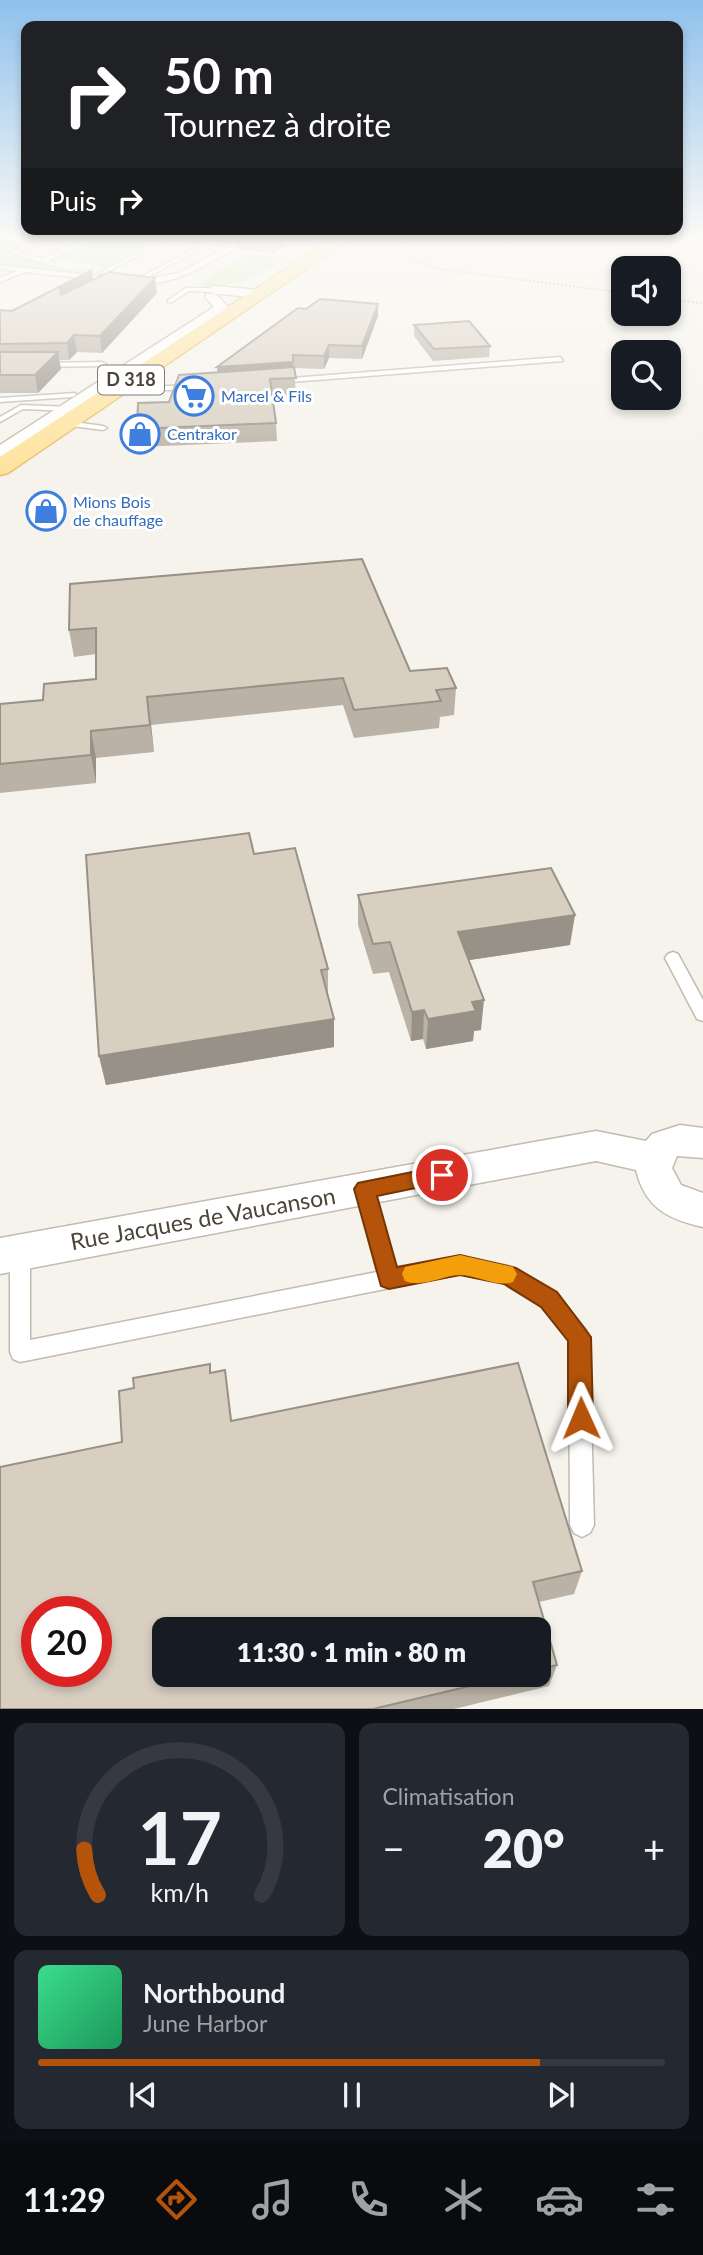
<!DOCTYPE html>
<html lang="fr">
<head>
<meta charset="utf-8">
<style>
  :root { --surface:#171b24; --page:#242831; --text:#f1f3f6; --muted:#9ea1a6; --line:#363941; --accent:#b45309 }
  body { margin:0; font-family:Lato,sans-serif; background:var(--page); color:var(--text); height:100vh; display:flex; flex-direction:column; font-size:26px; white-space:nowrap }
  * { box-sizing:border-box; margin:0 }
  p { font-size:23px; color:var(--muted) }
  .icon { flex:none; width:38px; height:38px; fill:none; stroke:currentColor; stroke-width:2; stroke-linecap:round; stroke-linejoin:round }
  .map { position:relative; height:1709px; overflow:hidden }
  .sheet { display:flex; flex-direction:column; gap:14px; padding:14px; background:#0d0f14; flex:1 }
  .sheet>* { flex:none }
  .hud { position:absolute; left:21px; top:21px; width:662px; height:214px; border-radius:14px; box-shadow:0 4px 10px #0003; background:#202124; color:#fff; overflow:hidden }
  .controls { position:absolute; left:611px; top:256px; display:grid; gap:14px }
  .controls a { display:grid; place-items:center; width:70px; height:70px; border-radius:14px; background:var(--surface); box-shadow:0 4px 10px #0003; font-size:35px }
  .speed { position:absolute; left:21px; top:1596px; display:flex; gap:14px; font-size:35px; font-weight:700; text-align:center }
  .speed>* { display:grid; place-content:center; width:91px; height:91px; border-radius:50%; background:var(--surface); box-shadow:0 4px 10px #0003; line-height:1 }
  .speed .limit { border:10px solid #d22; background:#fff; color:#111 }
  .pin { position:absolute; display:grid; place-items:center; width:60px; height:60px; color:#fff; margin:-30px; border:4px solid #fff; border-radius:50%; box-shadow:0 2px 7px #0007 }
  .me { position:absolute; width:77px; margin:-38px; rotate:359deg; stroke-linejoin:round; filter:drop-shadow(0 0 5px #0008) }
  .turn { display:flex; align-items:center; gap:24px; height:147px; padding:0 28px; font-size:32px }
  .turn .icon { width:91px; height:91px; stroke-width:2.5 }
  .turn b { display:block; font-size:49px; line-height:60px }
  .then { display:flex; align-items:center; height:66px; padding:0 28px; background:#0003; gap:14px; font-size:26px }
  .big { font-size:52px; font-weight:800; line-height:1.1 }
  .sheet .tile { flex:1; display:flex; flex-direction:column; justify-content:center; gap:10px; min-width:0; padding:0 24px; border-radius:14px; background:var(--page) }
  .sheet .dial { align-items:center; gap:0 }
  .dial svg { height:182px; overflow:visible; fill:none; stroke:var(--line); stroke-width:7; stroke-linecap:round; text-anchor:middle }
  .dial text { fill:var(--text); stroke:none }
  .song { display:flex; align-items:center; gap:21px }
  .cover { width:84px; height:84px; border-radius:10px; background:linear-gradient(135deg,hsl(150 70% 55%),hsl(150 70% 35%)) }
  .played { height:7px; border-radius:4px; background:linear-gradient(90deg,var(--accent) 80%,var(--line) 80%) }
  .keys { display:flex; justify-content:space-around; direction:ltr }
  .heat { display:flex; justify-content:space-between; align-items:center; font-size:38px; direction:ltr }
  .sheet .tiles { flex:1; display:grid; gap:14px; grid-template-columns:1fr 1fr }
  .tile:last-child { grid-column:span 2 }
  .trip { position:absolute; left:152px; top:1617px; width:399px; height:70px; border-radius:14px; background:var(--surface); box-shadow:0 4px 10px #0003; font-weight:800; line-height:70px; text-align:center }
  .dock { display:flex; height:112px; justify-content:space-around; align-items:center; background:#090b0e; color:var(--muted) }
  .dock .icon { width:49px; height:49px }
  .dock .on { color:var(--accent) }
  .dock b { font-size:32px; color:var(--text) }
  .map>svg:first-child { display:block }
  .green { fill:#d2eab5 }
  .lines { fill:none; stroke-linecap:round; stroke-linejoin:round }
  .service-casing { stroke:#c2bbae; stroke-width:3 }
  .minor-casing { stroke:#c2bbae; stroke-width:3 }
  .primary-casing { stroke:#e6c16a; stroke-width:3 }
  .path { stroke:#c4b79f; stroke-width:2; stroke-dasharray:2 2; stroke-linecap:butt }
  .service { fill:#fff; fill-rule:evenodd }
  .minor { fill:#fff; fill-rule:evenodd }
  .primary { fill:#ffe39c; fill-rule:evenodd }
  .wall { fill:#bab2a6; fill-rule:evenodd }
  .shaded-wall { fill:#979187 }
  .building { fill:#d8cfc1; stroke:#979187; stroke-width:2; fill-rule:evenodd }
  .route { fill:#b45309; stroke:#753606; stroke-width:2 }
  .slow { fill:#f59e0b }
  .labels { text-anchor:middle; stroke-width:6; stroke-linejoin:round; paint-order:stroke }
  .far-shop-label { font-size:16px; fill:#366cbe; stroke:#fff; text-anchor:start }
  .shield { fill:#fff; stroke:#817c74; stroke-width:2 }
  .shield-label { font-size:18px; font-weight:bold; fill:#4b4439 }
  .near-street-label { font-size:23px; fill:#4b4439; stroke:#fff }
</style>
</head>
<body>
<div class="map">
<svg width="703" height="1709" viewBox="0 0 703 1709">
  <rect width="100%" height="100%" fill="#f6f3ec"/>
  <g class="green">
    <polygon points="0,238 36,238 6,252 72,270 147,279 0,264"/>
    <polygon points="91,238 165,238 107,268 53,258"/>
    <path d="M 248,254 L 288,258 C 255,279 238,289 197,285 Z"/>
  </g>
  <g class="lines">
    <g class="service-casing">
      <g id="service">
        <polygon points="37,238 44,238 17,252 42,259 86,238 93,238 48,261 55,263 53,266 9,252"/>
        <polygon points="164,238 170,238 104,274 99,273"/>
        <polygon points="215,238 221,238 146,278 141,277"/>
        <path d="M 243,238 L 249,238 C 224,257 165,293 134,281 L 179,273 Z"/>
        <polygon points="302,238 308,238 297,244 263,241 296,240"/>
        <polygon points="0,265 117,278 120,280 117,282 25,272 0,282 0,278 17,271 0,269"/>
        <polygon points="186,288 215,288 218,290 215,292 189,291 172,302 168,302 168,300"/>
        <polygon points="560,357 563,361 278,383 274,381 278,379"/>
        <polygon points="102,362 106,364 105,366 40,367 36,365 40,363"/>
        <polygon points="192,385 195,385 195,389 116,392 112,390 116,388"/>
        <polygon points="75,393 76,395 72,397 0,402 0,398"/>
        <polygon points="21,405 71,407 75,409 71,411 23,409 0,422 0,417"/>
        <polygon points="67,421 103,426 107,428 103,430 64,425 63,423"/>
        <polygon points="673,952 678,954 703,1000 703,1021 697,1019 665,958 668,954"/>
        <polygon points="365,1181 372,1183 374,1189 396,1269 460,1256 508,1266 556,1293 586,1330 589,1337 594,1525 590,1533 582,1537 574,1533 570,1525 569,1340 542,1307 504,1283 460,1274 20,1362 13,1359 10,1352 10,1254 13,1248 20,1245 27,1248 30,1254 30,1340 377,1272 356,1189 358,1183"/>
      </g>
    </g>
    <g class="minor-casing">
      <g id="minor">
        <polygon points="215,286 258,290 264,294 258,298 211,293 211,287"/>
        <polygon points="206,294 216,294 229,308 227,311 0,458 0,445 214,307 205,297"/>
        <path d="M 680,1125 L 703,1128 L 703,1158 L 677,1156 L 672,1168 L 681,1185 L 703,1193 L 703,1227 C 667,1219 645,1207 636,1170 L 596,1161 L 0,1274 L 0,1238 L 596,1131 L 646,1141 L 652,1134 Z"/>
      </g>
    </g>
    <g class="primary-casing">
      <polygon id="primary" points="333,238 351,238 8,473 0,475 0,457"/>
    </g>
    <g class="path">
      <polyline points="387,238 417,261 447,270 623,293"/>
      <polyline points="668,299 703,303"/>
    </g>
    <use href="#service" class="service"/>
    <use href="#minor" class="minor"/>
    <use href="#primary" class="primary"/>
  </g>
  <g class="wall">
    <polygon points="190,238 295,238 283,238 283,247 273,253 236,249 236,239 221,247 211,246 211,238 197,245 190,244"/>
    <polygon points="94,280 157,293 102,353 77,352 69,360 59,360 61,369 38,393 0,393 0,310 12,311"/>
    <polygon points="378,316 362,359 329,358 324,369 294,368 296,395 272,396 276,423 277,441 139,447 137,429 169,402 218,372 217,367"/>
    <polygon points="414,325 490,346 489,357 433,361 414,336"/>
    <polygon points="70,584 410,671 456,688 454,715 440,717 439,728 354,738 343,705 151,725 154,752 96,758 96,783 0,793 0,704 43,700 96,679 96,654 74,657 69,630"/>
    <polygon points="254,854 328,969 328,997 334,1019 334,1047 106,1085 99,1056"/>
    <polygon points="358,895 570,945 469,960 481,1030 474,1031 473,1041 426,1049 423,1039 411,1041 389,972 373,974 358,925"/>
    <path d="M 225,1370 L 232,1420 L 582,1571 L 574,1594 L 539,1602 L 557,1665 L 549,1686 L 454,1709 L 0,1709 L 211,1373 ZM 539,1629 L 539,1675 L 164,1675 Z"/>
  </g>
  <g class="shaded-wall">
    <polygon points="196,238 211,238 197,245"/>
    <polygon points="221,238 239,238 221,247"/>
    <polygon points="283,238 283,247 273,253 273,243"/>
    <polygon points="92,270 94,286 63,304 60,288"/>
    <polygon points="155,278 157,293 102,353 100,336"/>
    <polygon points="378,304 378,316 362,359 362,346"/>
    <polygon points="74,335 77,352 69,360 67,343"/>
    <polygon points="329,345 329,358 324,369 324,356"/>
    <polygon points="58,352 61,369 38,393 35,375"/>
    <polygon points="293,362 294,374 218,380 217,367"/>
    <polygon points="147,697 151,725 154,752 150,725"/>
    <polygon points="91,731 96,758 96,783 91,755"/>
    <polygon points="575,915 570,945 456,962 458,932"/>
    <polygon points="484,1000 481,1030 474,1031 473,1041 426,1049 428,1019 472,1002"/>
    <polygon points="424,1010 423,1039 411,1041 412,1012"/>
    <polygon points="334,1019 334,1047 106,1085 99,1056"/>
  </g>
  <g class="building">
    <polygon points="239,238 283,238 273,243 236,239"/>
    <polygon points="92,270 60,288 61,295 109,272 155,278 100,336 74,335 67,343 0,344 0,310 12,311"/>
    <polygon points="320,299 378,304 362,346 329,345 324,356 293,355 293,362 217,367 298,308 306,309"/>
    <polygon points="469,321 490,346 434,349 414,325"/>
    <polygon points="0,352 58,352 35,375 0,375"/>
    <polygon points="294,367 296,378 270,379 276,423 137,429 138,403 169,402 179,375"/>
    <polygon points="362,559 410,671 447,668 456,688 436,690 441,701 354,710 343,678 147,697 150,725 91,731 91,755 0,764 0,704 43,700 44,684 96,679 96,628 69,630 70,584"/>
    <polygon points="249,833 254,854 295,848 328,969 321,970 334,1019 99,1056 86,855"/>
    <polygon points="551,868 575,915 458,932 484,1000 472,1002 476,1011 428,1019 424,1010 412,1012 390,942 373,944 358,895"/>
    <path d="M 518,1363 L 582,1571 L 533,1582 L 557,1665 L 539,1669 L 539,1629 L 164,1629 L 164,1675 L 516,1675 L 373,1709 L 0,1709 L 0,1467 L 122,1442 L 119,1391 L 134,1388 L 133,1378 L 210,1364 L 210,1373 L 225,1370 L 231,1421 ZM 37,1612 L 96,1612 L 96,1671 L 37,1671 Z"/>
  </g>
  <linearGradient id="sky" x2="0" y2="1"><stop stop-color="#8fc1ec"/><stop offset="0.5" stop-color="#fbfaf6"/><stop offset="1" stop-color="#fbfaf6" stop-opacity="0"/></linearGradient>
  <rect width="703" height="477" fill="url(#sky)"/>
  <polygon class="route" points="442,1166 449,1169 452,1175 449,1181 377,1196 397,1267 460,1255 516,1268 557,1292 591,1337 593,1418 589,1426 581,1430 572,1426 568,1418 568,1341 541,1307 504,1284 460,1275 389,1289 381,1286 354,1189 358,1183"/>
  <path class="slow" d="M 460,1255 L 513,1267 L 517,1274 L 513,1282 C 496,1288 478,1275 459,1275 C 441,1276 423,1288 405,1281 L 402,1274 L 405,1267 Z"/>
  <defs>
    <g id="supermarket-ring" transform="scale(2.0125)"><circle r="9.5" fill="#fff" stroke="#3f7fe0" stroke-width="1.5"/><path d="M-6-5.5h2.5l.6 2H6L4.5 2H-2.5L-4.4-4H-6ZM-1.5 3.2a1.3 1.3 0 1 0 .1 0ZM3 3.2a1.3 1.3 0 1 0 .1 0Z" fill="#3f7fe0"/></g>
    <g id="shop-ring" transform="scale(2.0125)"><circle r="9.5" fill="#fff" stroke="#3f7fe0" stroke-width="1.5"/><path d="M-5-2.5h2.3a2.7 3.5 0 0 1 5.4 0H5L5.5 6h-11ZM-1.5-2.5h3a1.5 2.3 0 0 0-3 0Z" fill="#3f7fe0"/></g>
  </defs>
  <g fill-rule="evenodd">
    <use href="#supermarket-ring" x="194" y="396"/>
    <use href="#shop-ring" x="140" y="434"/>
    <use href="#shop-ring" x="46" y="511"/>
  </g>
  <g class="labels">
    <g class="far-shop-label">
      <text x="221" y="402">Marcel &amp; Fils</text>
      <text x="167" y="440">Centrakor</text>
      <text x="73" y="508">Mions Bois<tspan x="73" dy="18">de chauffage</tspan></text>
    </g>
    <rect class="shield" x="98" y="365.5" width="66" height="29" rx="5"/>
    <g class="shield-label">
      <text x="131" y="386">D 318</text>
    </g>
    <g class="near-street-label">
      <text transform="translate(203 1219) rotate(-10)" y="8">Rue Jacques de Vaucanson</text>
    </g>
  </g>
</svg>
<div class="controls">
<a><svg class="icon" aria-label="sound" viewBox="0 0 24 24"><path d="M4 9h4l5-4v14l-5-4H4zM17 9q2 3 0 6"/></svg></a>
<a><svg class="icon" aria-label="search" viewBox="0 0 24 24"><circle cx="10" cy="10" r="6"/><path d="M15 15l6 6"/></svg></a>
</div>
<div class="speed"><div class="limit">20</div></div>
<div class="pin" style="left:442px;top:1175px;background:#d93025"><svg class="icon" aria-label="arrive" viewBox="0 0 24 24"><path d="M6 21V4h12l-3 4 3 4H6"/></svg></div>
<svg class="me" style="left:581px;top:1418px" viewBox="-20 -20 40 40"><path d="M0-17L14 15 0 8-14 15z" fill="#b45309" stroke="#fff" stroke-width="4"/></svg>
<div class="trip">11:30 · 1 min · 80 m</div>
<div class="hud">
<div class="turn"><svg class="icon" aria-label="right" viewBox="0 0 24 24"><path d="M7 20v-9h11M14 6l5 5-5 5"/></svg><div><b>50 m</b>Tournez à droite</div></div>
<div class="then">Puis<svg class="icon" aria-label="right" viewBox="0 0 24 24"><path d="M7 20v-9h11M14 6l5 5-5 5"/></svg></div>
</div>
</div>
<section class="sheet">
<div class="tiles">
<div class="tile dial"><svg viewBox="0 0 100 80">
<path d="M14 69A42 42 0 1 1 86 69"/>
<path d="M14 69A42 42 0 0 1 8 49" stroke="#b45309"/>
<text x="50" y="56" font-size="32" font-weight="700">17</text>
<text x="50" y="72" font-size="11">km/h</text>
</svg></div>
<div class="tile"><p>Climatisation</p>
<div class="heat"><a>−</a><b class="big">20°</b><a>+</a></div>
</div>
<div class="tile">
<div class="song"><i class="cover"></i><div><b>Northbound</b><p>June Harbor</p></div></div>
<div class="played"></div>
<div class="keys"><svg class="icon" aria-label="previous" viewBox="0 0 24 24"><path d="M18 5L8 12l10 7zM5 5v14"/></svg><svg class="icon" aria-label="pause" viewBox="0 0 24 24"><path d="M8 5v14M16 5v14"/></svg><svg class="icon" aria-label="next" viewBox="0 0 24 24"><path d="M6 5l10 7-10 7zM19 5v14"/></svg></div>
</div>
</div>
</section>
<nav class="dock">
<b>11:29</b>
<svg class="icon on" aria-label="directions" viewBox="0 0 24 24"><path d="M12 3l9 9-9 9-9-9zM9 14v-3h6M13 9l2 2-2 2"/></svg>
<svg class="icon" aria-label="music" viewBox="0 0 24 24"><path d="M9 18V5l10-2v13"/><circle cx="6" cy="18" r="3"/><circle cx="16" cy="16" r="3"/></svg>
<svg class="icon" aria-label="phone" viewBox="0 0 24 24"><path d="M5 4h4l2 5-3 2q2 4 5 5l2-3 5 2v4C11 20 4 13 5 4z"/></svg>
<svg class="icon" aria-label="climate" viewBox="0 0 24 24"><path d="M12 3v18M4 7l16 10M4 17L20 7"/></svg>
<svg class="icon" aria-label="car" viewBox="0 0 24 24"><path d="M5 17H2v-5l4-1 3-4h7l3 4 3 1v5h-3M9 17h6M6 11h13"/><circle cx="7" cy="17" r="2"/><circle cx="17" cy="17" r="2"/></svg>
<svg class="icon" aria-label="filters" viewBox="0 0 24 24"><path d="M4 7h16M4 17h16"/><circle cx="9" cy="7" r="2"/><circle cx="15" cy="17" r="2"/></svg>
</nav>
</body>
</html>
